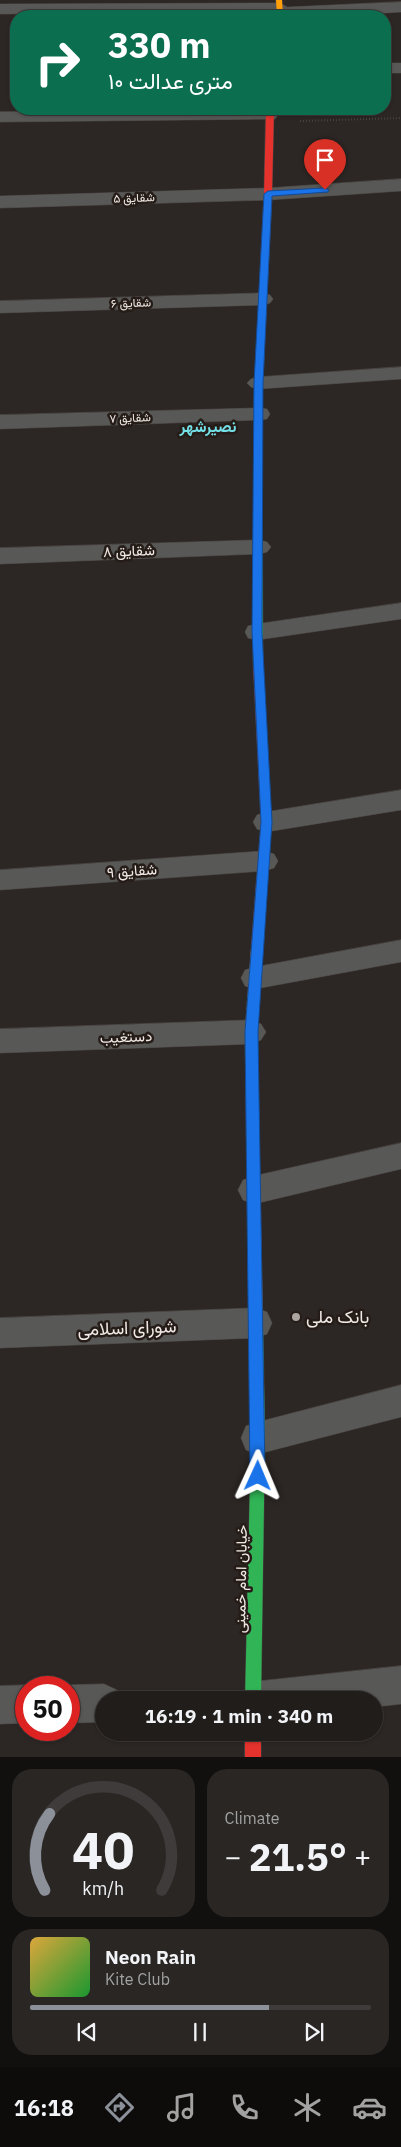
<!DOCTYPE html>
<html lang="en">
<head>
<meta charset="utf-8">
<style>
  :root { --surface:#211d1b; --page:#292624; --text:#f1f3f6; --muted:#a2a2a3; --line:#3e3b3a; --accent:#8c9099 }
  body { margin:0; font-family:"IBM Plex Sans",Vazirmatn,sans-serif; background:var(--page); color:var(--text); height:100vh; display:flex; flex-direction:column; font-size:19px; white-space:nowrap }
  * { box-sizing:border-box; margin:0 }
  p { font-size:16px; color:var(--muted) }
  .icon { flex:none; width:28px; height:28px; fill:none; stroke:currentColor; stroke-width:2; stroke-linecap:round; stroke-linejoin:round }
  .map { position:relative; height:1757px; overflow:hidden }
  .panel { display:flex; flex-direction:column; gap:12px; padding:12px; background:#12100f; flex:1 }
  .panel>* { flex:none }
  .guide { position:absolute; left:10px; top:10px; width:381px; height:105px; border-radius:20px; box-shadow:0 1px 4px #0004,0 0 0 1px var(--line); background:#0b6e4f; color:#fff; overflow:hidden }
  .speed { position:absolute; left:15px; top:1676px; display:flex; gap:10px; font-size:25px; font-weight:700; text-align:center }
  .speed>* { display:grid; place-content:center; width:65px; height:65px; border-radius:50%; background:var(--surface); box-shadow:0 1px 4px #0004,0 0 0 1px var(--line); line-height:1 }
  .speed .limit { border:8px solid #d22; background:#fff; color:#111 }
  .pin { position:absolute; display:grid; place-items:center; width:42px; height:42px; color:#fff; margin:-51px -21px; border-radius:50% 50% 50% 0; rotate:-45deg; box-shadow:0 0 5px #0007 }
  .pin .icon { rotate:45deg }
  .me { position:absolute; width:55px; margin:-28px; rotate:1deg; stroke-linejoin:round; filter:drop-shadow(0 0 4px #0008) }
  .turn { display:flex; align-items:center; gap:18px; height:105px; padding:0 15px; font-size:22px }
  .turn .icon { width:65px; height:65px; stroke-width:2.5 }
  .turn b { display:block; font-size:35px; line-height:42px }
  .big { font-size:38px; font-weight:800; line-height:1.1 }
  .panel .card { flex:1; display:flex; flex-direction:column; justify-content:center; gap:8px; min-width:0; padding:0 18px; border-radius:20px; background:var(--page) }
  .panel .dial { align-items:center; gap:0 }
  .dial svg { height:130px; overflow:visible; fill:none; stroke:var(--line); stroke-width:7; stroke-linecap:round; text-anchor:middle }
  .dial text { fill:var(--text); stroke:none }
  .song { display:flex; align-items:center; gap:15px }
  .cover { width:60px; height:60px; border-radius:8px; background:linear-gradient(135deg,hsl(40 70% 55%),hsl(130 70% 35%)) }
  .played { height:5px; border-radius:2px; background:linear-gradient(90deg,var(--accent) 70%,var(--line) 70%) }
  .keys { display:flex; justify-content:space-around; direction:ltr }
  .heat { display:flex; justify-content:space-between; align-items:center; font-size:28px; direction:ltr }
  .panel .tiles { flex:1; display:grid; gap:12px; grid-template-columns:1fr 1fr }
  .card:last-child { grid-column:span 2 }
  .trip { position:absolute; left:95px; top:1691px; width:288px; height:50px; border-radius:25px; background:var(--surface); box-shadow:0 1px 4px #0004,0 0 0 1px var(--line); font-weight:800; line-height:50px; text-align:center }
  .tabs { display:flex; height:80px; justify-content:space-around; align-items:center; background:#0d0c0b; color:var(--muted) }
  .tabs .icon { width:35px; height:35px }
  .tabs .active { color:var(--accent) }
  .tabs b { font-size:22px; color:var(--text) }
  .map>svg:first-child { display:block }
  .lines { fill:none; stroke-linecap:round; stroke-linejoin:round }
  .street-casing { stroke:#474240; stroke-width:1 }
  .fast-casing { stroke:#474240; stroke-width:1 }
  .slow-casing { stroke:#474240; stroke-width:1 }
  .jam-casing { stroke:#474240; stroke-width:1 }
  .path { stroke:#636260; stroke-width:2; stroke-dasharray:0.5 2.5; stroke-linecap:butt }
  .street { fill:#585856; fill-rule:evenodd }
  .fast { fill:#30b455; fill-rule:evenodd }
  .slow { fill:#ff9f0a; fill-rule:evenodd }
  .jam { fill:#e5322d; fill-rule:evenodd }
  .route { fill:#1a73e8; stroke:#114b97 }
  .poi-dot { fill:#aba5a2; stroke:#251c17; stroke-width:2 }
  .labels { text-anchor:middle; stroke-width:5; stroke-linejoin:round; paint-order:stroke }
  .far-street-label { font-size:12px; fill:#f0e9e6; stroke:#251c17 }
  .street-label { font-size:15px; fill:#f0e9e6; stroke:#251c17 }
  .far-district-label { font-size:16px; font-weight:bold; fill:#73dfe7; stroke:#251c17 }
  .near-poi-label { font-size:18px; fill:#f0e9e6; stroke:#251c17; text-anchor:start }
  .near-street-label { font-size:18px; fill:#f0e9e6; stroke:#251c17 }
</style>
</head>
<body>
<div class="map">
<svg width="401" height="1757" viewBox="0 0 401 1757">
  <rect width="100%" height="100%" fill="#2c2724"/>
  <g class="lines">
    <g class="street-casing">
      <g id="street">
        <path d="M 401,2 L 401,12 C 384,13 280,20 273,13 L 0,14 L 0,4 L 280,3 L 287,7 Z"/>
        <rect x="385" y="63" width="16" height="10"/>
        <polygon points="269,110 275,111 278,115 275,119 0,122 0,112"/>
        <polygon points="401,179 401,191 268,200 0,208 0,196 268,188"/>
        <polygon points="263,293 270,295 273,299 270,303 263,305 0,313 0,301"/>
        <polygon points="401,367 401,379 258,389 251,387 247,383 251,379 258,377"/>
        <polygon points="259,408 267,409 270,414 267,419 259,420 0,429 0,415"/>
        <polygon points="259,540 267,542 271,547 267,552 259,554 0,564 0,548"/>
        <polygon points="401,603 401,619 257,640 248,638 245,632 248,626 257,624"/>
        <polygon points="401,790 401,810 266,832 257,829 253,822 257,815 266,812"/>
        <polygon points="264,851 274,854 278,861 274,868 264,871 0,890 0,870"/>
        <polygon points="401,940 401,962 255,989 245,986 241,978 245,970 255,967"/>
        <polygon points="251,1020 261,1024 266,1032 261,1040 251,1044 0,1053 0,1029"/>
        <polygon points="401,1143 401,1169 254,1204 243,1200 238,1190 243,1180 254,1176"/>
        <polygon points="255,1308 267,1312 272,1323 267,1334 255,1338 0,1348 0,1318"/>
        <polygon points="401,1385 401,1417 258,1454 246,1450 241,1438 246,1426 258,1422"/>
        <polygon points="401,1666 401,1704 374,1707 374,1700 241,1700 247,1687 260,1681"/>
        <polygon points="104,1684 117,1690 122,1700 104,1700 104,1722 69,1723 69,1688 63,1688 69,1685"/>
        <polygon points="26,1685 32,1688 26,1688 26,1723 0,1724 0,1686"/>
      </g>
    </g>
    <g class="fast-casing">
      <g id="fast">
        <polygon points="258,397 262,400 263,662 258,665 253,662 254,400"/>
        <polygon points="256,1323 261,1325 263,1329 265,1438 261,1700 245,1700 251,1438 249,1329 251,1325"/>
      </g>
    </g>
    <g class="slow-casing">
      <g id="slow">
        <polygon points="276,0 282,0 283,16 277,16"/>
        <polygon points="257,945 261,947 263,950 257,1032 263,1329 261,1333 256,1335 251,1333 249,1329 245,1032 251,950 253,947"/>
      </g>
    </g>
    <g class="jam-casing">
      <g id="jam">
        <polygon points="266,109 274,109 272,194 262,400 258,403 254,400 264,194"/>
        <polygon points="258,659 263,662 271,822 263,950 261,953 253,953 251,950 261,822 253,662"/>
        <rect x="245" y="1732" width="16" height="25"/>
      </g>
    </g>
    <polyline class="path" points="300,121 401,118"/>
    <use href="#street" class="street"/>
    <use href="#fast" class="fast"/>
    <use href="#slow" class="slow"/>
    <use href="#jam" class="jam"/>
  </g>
  <polygon class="route" points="325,188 329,190 328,192 272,196 263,383 262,632 272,822 258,1032 265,1476 263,1480 258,1482 252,1480 250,1476 245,1032 261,822 252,632 254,383 264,194 268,191"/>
  <circle class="poi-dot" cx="296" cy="1317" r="5"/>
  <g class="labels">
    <g class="far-street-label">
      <text transform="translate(134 198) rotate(-2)" y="4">شقایق ۵</text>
      <text transform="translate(131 303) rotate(-2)" y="4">شقایق ۶</text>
      <text transform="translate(130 418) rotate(-2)" y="4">شقایق ۷</text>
    </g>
    <g class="street-label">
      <text transform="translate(129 551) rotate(-2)" y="5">شقایق ۸</text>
      <text transform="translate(132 871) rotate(-4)" y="5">شقایق ۹</text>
      <text transform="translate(126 1037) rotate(-2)" y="5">دستغیب</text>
      <text transform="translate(241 1579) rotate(-89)" y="5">خیابان امام خمینی</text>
    </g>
    <g class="far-district-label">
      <text x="208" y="432">نصیرشهر</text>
    </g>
    <g class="near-poi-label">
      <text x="306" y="1323">بانک ملی</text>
    </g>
    <g class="near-street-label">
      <text transform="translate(127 1328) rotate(-2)" y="6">شورای اسلامی</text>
    </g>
  </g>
</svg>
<div class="speed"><div class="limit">50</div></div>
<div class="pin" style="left:325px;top:190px;background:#d93025"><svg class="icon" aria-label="arrive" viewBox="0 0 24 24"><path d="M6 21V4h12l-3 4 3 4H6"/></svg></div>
<svg class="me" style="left:258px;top:1476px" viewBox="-20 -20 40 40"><path d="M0-17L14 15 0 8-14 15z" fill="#1a73e8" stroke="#fff" stroke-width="4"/></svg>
<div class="trip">16:19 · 1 min · 340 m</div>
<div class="guide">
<div class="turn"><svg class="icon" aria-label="right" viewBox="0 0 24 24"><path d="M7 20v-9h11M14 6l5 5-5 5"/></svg><div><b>330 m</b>۱۰ متری عدالت</div></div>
</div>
</div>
<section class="panel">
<div class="tiles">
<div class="card dial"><svg viewBox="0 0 100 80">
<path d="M14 69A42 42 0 1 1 86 69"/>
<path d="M14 69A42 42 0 0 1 17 22" stroke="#8c9099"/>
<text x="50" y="56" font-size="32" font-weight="700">40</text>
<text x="50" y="72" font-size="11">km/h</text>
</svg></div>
<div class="card"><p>Climate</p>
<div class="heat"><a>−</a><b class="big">21.5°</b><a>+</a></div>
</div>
<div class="card">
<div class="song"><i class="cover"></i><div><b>Neon Rain</b><p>Kite Club</p></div></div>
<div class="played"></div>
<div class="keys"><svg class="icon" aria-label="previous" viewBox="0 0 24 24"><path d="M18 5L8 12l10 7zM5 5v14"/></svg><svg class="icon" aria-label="pause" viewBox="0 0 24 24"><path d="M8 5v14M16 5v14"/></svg><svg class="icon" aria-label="next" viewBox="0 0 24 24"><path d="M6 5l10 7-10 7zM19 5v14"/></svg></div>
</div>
</div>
</section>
<nav class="tabs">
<b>16:18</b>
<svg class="icon active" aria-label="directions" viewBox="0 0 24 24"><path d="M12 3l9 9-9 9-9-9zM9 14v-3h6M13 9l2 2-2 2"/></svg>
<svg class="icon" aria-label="music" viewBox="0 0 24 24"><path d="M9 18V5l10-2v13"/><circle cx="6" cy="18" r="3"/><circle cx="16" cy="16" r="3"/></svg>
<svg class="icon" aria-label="phone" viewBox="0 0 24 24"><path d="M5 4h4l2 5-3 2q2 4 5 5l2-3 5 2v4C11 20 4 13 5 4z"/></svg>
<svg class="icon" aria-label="climate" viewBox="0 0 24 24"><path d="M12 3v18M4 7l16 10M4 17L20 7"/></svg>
<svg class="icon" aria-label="car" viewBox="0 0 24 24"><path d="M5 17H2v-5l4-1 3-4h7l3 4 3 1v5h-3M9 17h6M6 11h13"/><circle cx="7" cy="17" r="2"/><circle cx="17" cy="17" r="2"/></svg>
</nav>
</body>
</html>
